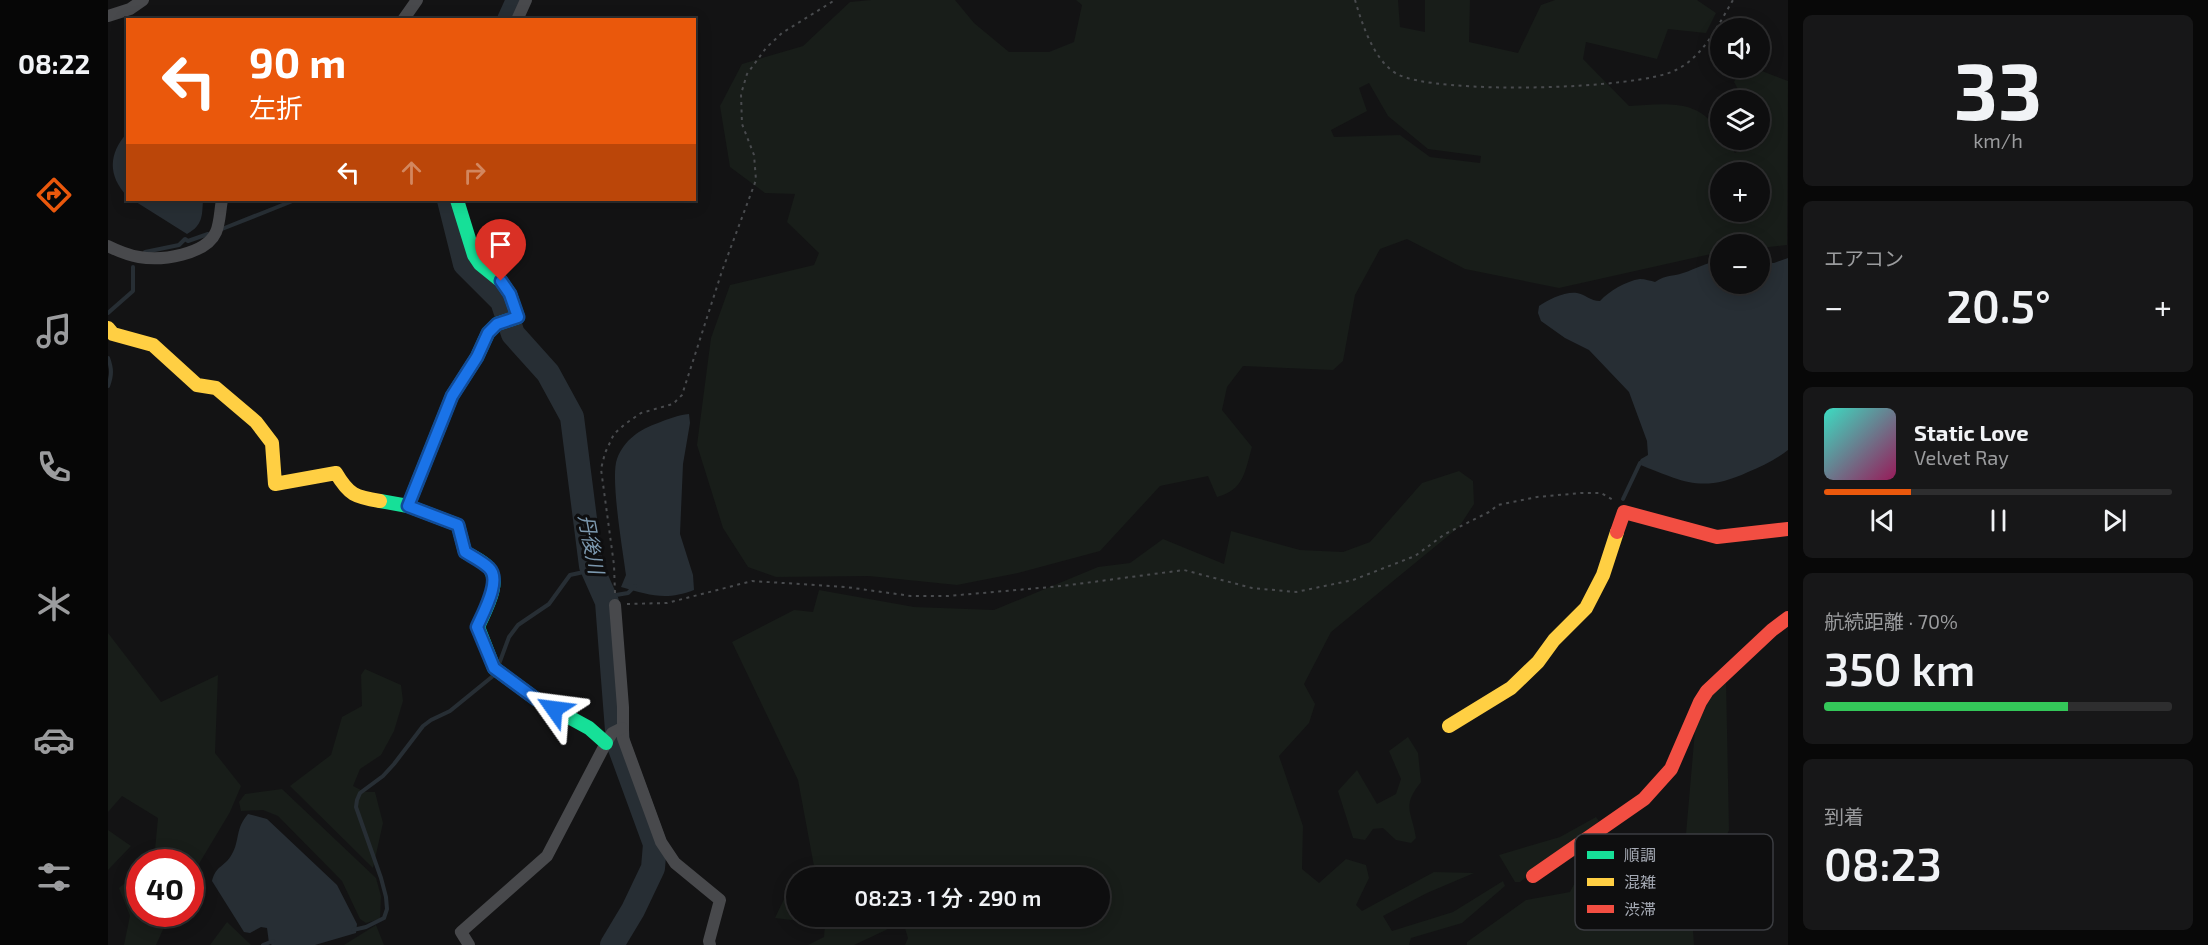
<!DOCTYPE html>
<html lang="ja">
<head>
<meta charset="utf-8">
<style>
  :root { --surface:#0e0e0f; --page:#171718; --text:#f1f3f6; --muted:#9b9c9e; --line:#2e2e2f; --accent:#ea580c }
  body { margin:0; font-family:"Exo 2","Noto Sans JP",sans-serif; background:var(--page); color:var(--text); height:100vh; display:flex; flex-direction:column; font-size:22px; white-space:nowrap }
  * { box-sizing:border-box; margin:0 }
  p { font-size:20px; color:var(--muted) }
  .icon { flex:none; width:33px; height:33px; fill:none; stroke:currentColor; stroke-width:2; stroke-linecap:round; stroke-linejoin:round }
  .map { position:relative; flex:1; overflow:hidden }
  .sheet { display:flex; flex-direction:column; gap:15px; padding:15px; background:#080808; width:420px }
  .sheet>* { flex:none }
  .top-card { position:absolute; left:18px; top:18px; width:570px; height:183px; border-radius:0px; box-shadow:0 3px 15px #0003,0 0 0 2px var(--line); background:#ea580c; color:#fff; overflow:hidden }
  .fabs { position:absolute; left:1602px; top:18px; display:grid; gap:12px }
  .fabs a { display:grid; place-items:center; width:60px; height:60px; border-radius:50%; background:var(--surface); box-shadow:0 3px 15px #0003,0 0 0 2px var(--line); font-size:30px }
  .speed { position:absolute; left:18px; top:849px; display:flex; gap:12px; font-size:30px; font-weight:700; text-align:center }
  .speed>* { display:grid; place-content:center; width:78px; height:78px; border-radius:50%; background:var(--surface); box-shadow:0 3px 15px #0003,0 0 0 2px var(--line); line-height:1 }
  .speed .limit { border:9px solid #d22; background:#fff; color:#111 }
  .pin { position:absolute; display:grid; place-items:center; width:51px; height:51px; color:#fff; margin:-62px -26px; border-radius:50% 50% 50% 0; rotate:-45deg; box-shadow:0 0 6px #0007 }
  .pin .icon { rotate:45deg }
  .me { position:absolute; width:66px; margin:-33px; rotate:301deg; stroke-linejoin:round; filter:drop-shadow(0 0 4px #0008) }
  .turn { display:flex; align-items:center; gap:21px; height:126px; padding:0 24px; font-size:27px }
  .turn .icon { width:78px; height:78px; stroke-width:2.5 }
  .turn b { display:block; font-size:42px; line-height:51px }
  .lanes { display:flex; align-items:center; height:57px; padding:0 24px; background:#0003; justify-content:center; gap:30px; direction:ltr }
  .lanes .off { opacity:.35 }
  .big { font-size:45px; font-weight:600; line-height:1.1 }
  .sheet .tile { flex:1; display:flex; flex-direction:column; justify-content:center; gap:9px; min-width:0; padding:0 21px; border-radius:9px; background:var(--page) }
  .sheet .dial { align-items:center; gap:0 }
  .dial b { font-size:78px; line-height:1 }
  .song { display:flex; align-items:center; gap:18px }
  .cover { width:72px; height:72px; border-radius:9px; background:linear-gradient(135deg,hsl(170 70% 55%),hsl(330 70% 35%)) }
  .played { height:6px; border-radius:3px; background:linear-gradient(90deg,var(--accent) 25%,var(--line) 25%) }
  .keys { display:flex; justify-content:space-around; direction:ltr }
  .heat { display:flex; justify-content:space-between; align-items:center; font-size:33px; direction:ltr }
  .charge { height:9px; border-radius:4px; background:linear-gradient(90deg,#34c759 70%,var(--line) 0) }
  .trip { position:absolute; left:678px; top:867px; width:324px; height:60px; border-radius:30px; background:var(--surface); box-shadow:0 3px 15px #0003,0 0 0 2px var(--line); font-weight:600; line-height:60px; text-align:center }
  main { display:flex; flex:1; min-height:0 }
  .tab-bar { display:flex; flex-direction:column; width:108px; justify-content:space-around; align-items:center; background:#060606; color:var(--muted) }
  .tab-bar .icon { width:42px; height:42px }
  .tab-bar .selected { color:var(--accent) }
  .tab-bar b { font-size:27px; color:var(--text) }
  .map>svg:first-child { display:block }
  .green { fill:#181d19; fill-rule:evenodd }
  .water { fill:#272e34 }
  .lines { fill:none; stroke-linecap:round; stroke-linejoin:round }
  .stream { stroke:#272e34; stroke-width:4 }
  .river { stroke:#272e34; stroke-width:24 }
  .path { stroke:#494b4e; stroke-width:2; stroke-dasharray:3 4.5; stroke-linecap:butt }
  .street { stroke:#48494c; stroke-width:12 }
  .fast { stroke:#16e098; stroke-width:14 }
  .slow { stroke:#ffcf43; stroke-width:14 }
  .jam { stroke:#f24e42; stroke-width:14 }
  .route-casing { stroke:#114b97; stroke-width:15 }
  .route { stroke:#1a73e8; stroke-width:10 }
  .labels { text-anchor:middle; stroke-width:6; stroke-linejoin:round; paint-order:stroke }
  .water-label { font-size:20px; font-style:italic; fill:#7c98ae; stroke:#0e0e0f }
  .key { fill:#0e0e0f; stroke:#3b3d41; stroke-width:1.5 }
  .key-label { font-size:16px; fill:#a5aab4 }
</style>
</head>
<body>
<main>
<nav class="tab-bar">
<b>08:22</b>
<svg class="icon selected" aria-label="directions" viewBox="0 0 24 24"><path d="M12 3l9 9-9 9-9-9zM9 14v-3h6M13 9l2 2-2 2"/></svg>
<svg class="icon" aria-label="music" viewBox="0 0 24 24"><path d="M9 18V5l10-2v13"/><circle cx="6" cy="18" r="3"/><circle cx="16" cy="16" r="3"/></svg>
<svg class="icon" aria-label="phone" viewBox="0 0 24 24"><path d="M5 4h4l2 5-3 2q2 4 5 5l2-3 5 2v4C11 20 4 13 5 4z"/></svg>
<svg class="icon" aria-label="climate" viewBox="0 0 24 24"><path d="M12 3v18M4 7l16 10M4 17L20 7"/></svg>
<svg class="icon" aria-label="car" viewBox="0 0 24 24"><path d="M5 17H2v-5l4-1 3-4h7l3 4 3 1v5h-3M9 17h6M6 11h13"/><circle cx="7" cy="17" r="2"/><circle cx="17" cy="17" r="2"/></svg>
<svg class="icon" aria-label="filters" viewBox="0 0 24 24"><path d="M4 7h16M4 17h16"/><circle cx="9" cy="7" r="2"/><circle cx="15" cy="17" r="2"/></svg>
</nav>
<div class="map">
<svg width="1680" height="945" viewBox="0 0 1680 945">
  <rect width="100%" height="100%" fill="#131314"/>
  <g class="green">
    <path d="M 763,0 L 847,0 L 866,23 L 901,52 L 941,52 L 966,42 L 974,5 L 968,0 L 1290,0 L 1292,27 L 1317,32 L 1317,0 L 1362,0 L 1361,42 L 1410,53 L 1433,5 L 1447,0 L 1589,0 L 1608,13 L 1598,33 L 1560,29 L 1549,59 L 1478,42 L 1475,59 L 1521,106 C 1548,105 1584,98 1604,123 C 1608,129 1612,132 1612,140 L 1616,140 L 1627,153 L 1657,136 L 1652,127 L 1652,100 L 1636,100 L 1626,82 L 1633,68 L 1646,68 L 1680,81 L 1679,245 L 1652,248 L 1652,244 L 1612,244 L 1612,252 L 1451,288 L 1357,269 L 1299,239 L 1272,249 L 1247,295 L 1235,361 L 1225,370 L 1135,366 L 1119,387 L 1114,410 L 1144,447 C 1137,471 1136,490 1109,497 L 1100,476 L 1052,486 L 992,551 L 910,573 L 849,585 L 761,576 L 668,577 L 640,567 L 615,528 L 589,445 L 603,338 L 622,285 L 706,265 L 711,253 L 679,222 L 687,194 L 657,193 L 622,167 L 612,106 L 634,64 L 695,46 L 742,2 ZM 1261,83 L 1280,116 L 1320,149 L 1373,156 L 1372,163 L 1322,157 L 1292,135 L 1226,137 L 1223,130 L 1259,111 L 1251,88 ZM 1612,172 L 1652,172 L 1652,212 L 1612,212 Z"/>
    <polygon points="1351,471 1365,481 1366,504 1351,527 1223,632 1196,684 1207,704 1201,723 1171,756 1195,826 1194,869 1211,883 1238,859 1258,865 1261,878 1248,905 1254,911 1326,872 1366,873 1319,893 1275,916 1284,931 1345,912 1395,881 1397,886 1354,923 1303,938 1301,945 797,945 800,938 795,922 746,945 700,945 716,937 717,924 667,918 685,880 688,881 688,916 992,916 992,878 708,877 690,780 624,642 686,610 705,612 711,590 806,607 886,610 990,567 1022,563 1055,539 1116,564 1123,531 1192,550 1235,552 1262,542 1314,483"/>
    <polygon points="0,633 53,702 110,675 107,753 133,786 122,812 83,877 82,862 44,862 46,860 50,818 14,796 0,812"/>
    <polygon points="257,669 293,685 295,701 286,731 273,755 252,769 245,786 257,792 267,792 275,823 265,868 182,786 223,755 234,717 254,706 253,675"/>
    <polygon points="1618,679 1621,830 1613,849 1593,864 1585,930 1586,945 1359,945 1359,942 1418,900 1462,892 1490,839 1516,872 1577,846 1587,730 1602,698"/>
    <path d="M 1300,737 L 1310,753 L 1313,782 C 1293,807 1304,811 1308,838 L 1303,843 L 1288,840 L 1275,828 L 1265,829 L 1257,840 L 1245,838 L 1230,791 L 1249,770 L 1269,804 L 1288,794 L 1293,779 L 1281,751 Z"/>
    <polygon points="174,789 268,878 273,896 272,919 258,923 252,919 234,881 170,816 155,810 133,811 131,802 137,794"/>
    <polygon points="1488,817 1491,821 1412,882 1407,882 1391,855 1452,837"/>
    <polygon points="0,830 23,846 0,870"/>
    <polygon points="31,872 32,914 62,914 48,945 16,945 22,916 11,888"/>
    <polygon points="119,922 143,945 102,945"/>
    <polygon points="268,925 276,945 236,945"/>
  </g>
  <g class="water">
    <path d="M 19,133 L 19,196 C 0,176 0,154 19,133 Z"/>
    <path d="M 25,200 L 95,200 C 94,216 95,225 79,234 Z"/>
    <path d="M 1680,258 L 1680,450 C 1667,460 1654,466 1640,472 C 1593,494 1574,481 1530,464 L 1533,459 L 1540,455 L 1539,441 L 1521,392 L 1481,350 L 1457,338 L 1433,321 L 1430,313 L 1431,306 C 1439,300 1458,291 1469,293 C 1477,294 1482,301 1492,301 C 1501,291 1518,281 1532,279 C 1537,279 1543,281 1547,282 C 1559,274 1564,277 1575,273 C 1588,269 1598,262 1612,261 L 1612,284 L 1652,284 L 1652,262 L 1666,263 Z"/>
    <path d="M 581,414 L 582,423 L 575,464 L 572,534 L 585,575 L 586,590 C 558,601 541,595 513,587 L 518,575 C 515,551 502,478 509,459 C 516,440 532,429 550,423 C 560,419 570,415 581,414 Z"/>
    <path d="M 140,814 L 159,819 L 229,885 L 249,924 L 248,933 L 207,945 L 164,945 L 161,943 L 159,928 L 153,927 L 142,933 L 136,932 L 104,881 C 108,865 117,867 124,854 C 132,840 127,829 140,814 Z"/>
  </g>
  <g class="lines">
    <g class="stream">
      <polyline points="114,229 187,200"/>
      <polyline points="37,252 71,245 77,239 80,241 100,234"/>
      <polyline points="0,313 25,291 25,267"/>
      <path d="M 0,358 C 4,369 4,375 0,386"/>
      <polyline points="1515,499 1532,463"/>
      <polyline points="496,597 520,593 527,586"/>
      <polyline points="391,664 401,637 410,625 441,604 462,575 485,570"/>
      <polyline points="245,930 258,927 276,918 279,909 278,897 273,878 248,807 249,800 252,793 275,776 286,764 315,726 323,720 342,711 385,676"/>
      <polyline points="155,945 165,941"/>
    </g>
    <g class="river">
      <polyline points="401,20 410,0"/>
      <polyline points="341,200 357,264 394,301 405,334 440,373 464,417 483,566 499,602 510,743 547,844 545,868 525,910 504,945"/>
    </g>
    <g class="path">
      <path d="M 1247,0 C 1254,24 1266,61 1289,74 C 1328,95 1529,90 1568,70 C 1596,56 1610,25 1625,0"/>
      <polyline points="507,593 506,565 493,469 497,453 506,434 517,424 533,413 565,404 574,395 614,271 648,180 646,155 634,124 633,94 639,74 658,48 674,33 727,0"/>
      <polyline points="519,604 559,603 644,581 738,587 803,596 840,596 954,586 1076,570 1144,588 1188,592 1245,580 1307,556 1337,534 1381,512 1390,505 1429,497 1473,493 1493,493 1505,500"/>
    </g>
    <g class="street">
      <polyline points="0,16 22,9 35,0"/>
      <polyline points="295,20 309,0"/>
      <polyline points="409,20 418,0"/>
      <path d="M 0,246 C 10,251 20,255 31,257 C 53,261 98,255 108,232 C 112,223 112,210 114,200"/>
      <polyline points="507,605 515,707 515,738 553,842 567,863 612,900 601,941 602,945"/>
      <polyline points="361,945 353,932 439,856 498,743 504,733 514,728"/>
    </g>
    <g class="fast">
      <path d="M 272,501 L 300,506 L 350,525 L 357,552 C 365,557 375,561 381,568 C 394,583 376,612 370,627 L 386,668 L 428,699 L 481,728 L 498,743"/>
      <polyline points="300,506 344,396 369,357 380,333 389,324 410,317 402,294 393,281 372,264 366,255 349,200"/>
    </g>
    <g class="slow">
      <path d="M 0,328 L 5,334 L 45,345 L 89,385 L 108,388 L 148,422 L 164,443 L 167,484 L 228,473 C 241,495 247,497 272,501"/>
      <polyline points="1341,726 1403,688 1430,662 1446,640 1478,608 1495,575 1509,532"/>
    </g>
    <g class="jam">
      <polyline points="1509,532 1516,512 1609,537 1680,529"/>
      <polyline points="1425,876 1536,799 1563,769 1592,702 1599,691 1664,630 1680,618"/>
    </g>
  </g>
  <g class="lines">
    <g class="route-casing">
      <path id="route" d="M 393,281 L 402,294 L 410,317 L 389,324 L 380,333 L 369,357 L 344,396 L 300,506 L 350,525 L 357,552 C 365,557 375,562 381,568 C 394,580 375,613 369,627 L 386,668 L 428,699 L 446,709"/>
    </g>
    <use href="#route" class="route"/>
  </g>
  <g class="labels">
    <g class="water-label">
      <text transform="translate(483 544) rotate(79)" y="7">丹後川</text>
    </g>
  </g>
  <rect x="1467" y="834" width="198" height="96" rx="9" class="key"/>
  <rect x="1479" y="851" width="27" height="8" fill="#16e098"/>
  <rect x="1479" y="878" width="27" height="8" fill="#ffcf43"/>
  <rect x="1479" y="905" width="27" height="8" fill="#f24e42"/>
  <g class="key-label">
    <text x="1516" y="861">順調</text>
    <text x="1516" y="888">混雑</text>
    <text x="1516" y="915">渋滞</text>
  </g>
</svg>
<div class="fabs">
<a><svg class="icon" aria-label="sound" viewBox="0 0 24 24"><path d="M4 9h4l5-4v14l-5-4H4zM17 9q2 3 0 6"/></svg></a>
<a><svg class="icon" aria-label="layers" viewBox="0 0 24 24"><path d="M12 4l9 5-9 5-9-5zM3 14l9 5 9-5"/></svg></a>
<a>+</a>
<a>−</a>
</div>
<div class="speed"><div class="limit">40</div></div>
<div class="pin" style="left:393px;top:281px;background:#d93025"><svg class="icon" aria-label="arrive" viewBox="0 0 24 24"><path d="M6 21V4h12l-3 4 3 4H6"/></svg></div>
<svg class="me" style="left:446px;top:709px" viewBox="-20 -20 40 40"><path d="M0-17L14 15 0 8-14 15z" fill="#1a73e8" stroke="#fff" stroke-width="4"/></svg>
<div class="trip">08:23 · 1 分 · 290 m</div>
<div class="top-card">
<div class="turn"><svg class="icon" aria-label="left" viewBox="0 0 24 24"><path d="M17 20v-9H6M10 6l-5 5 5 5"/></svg><div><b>90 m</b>左折</div></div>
<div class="lanes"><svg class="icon" aria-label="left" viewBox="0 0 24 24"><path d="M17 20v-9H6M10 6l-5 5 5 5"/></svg><svg class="icon off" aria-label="ahead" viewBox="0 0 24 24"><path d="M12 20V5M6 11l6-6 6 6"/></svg><svg class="icon off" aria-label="right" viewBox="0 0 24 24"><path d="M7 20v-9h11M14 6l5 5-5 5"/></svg></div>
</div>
</div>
<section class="sheet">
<div class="tile dial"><b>33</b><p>km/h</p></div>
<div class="tile"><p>エアコン</p>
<div class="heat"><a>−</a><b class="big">20.5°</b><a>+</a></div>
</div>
<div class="tile">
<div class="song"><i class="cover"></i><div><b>Static Love</b><p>Velvet Ray</p></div></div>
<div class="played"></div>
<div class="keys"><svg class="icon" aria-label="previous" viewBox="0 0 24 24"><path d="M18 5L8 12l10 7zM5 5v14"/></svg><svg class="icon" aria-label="pause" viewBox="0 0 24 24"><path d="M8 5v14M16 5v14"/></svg><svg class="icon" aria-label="next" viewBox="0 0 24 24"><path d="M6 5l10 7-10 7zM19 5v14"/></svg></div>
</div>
<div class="tile"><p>航続距離 · 70%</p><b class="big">350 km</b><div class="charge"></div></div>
<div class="tile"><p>到着</p><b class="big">08:23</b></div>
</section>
</main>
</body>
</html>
